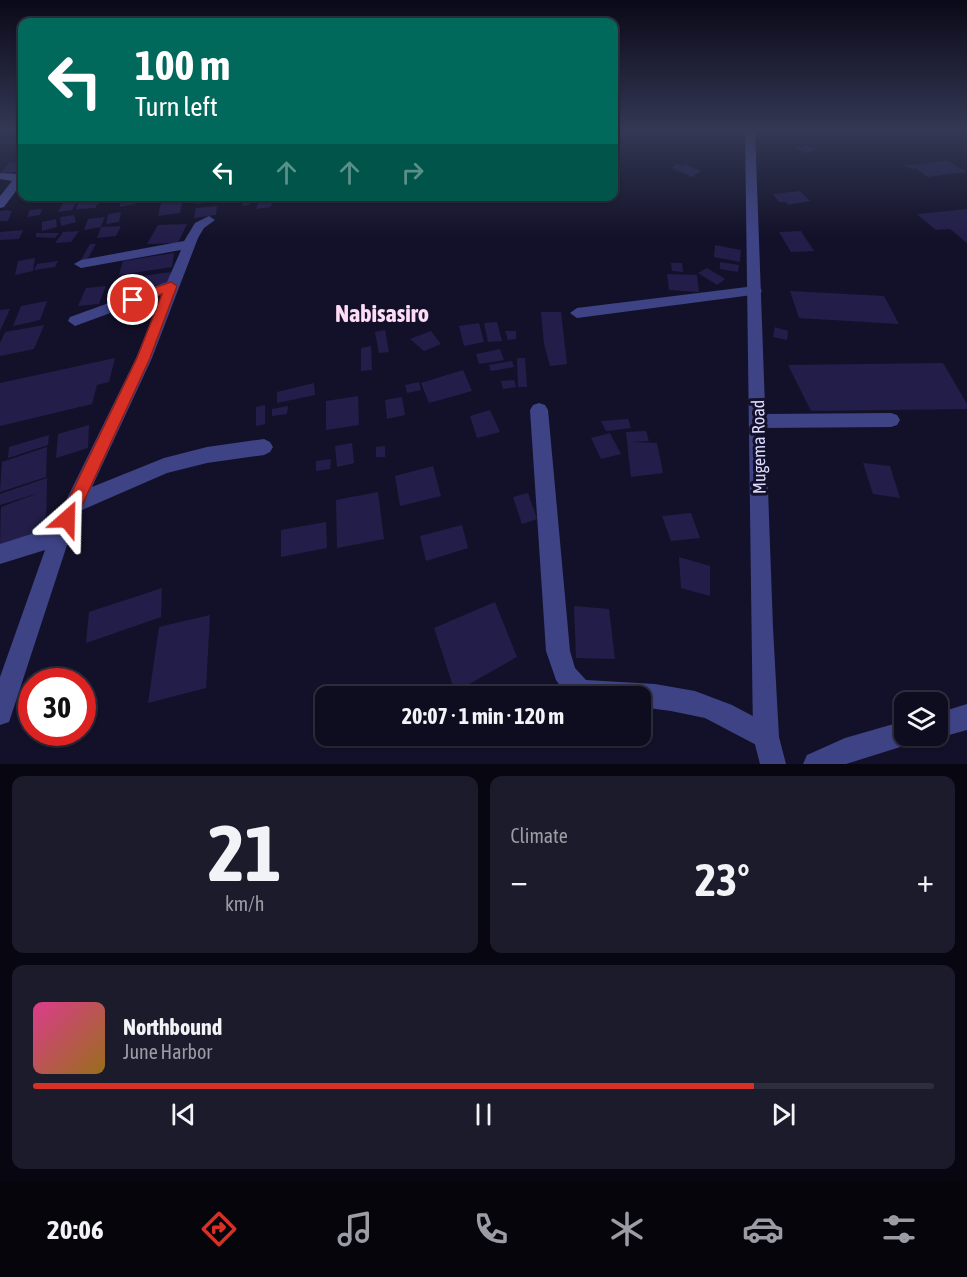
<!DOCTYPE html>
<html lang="en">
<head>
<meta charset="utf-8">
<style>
  :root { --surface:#0e0d1f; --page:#1c1b2c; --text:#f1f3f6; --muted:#9b9ca4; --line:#2e2d3d; --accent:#d93025 }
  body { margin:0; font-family:"Asap Condensed",sans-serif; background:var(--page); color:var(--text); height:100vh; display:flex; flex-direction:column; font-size:22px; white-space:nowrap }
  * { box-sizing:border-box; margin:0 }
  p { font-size:20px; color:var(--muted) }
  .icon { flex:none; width:33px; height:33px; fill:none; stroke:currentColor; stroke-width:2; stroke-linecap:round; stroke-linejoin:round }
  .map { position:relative; height:764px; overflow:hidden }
  .sheet { display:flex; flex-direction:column; gap:12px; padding:12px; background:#080711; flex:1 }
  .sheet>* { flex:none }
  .guide { position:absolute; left:18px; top:18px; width:600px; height:183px; border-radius:12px; box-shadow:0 2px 4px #0004,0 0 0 2px var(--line); background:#00695c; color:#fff; overflow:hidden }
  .fabs { position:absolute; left:894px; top:692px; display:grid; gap:12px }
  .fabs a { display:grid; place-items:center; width:54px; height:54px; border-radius:12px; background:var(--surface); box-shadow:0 2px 4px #0004,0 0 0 2px var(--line); font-size:30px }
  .speed { position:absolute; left:18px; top:668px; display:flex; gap:12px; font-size:30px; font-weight:700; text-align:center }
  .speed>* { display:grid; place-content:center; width:78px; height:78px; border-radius:50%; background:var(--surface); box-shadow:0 2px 4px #0004,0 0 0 2px var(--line); line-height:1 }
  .speed .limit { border:9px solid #d22; background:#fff; color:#111 }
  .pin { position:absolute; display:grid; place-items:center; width:51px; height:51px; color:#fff; margin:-26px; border:3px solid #fff; border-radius:50%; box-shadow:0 2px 6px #0007 }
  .me { position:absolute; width:66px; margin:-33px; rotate:25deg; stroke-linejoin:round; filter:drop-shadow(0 0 4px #0008) }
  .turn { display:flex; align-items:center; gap:21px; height:126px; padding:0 18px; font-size:27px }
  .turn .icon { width:78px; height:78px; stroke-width:2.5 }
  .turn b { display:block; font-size:42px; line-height:51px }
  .lanes { display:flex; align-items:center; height:57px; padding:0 18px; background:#0003; justify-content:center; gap:30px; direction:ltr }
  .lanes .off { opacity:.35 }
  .big { font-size:45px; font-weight:700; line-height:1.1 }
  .sheet .tile { flex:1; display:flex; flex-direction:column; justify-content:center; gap:9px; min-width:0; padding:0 21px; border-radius:12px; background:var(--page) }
  .sheet .dial { align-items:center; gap:0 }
  .dial b { font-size:78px; line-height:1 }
  .song { display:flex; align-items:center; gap:18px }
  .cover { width:72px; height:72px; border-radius:9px; background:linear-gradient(135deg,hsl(330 70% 55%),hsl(40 70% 35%)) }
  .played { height:6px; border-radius:3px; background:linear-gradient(90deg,var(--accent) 80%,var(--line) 80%) }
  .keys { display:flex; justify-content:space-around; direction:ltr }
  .heat { display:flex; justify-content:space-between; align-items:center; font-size:33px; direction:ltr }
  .sheet .tiles { flex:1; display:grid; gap:12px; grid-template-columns:1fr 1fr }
  .tile:last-child { grid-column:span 2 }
  .trip { position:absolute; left:315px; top:686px; width:336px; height:60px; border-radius:12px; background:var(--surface); box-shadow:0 2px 4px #0004,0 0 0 2px var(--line); font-weight:700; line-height:60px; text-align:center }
  .tabs { display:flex; height:96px; justify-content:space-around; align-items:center; background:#06050c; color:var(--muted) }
  .tabs .icon { width:42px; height:42px }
  .tabs .current { color:var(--accent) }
  .tabs b { font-size:27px; color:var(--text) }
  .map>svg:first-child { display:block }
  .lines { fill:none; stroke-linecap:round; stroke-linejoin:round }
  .stream { stroke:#0d2847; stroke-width:4 }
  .building { fill:#221e49 }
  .minor { fill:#3e4386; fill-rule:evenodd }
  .tertiary { fill:#3e4386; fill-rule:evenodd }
  .route { fill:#d93025; stroke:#8d1f18; stroke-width:1.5 }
  .labels { text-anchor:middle; stroke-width:6; stroke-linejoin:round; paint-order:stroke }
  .street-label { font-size:18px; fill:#dbdafe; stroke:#131129 }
  .district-label { font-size:24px; font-weight:bold; fill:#fedcf5; stroke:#131129 }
</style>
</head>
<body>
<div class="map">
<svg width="967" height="764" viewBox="0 0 967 764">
  <rect width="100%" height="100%" fill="#131129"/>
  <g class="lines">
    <polyline class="stream" points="0,142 22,142"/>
  </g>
  <g class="building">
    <polygon points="808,145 816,150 806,153 796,148"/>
    <polygon points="948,161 967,172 928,177 915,168 912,169 903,164 911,165"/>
    <polygon points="10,162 22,163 22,166 15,172 0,173"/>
    <polygon points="677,164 682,166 685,164 701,171 692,177 672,168"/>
    <polygon points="800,191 810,201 788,205 786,202 779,202 773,194"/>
    <polygon points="67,196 80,196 72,210 58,212"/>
    <polygon points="217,196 217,201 196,204 197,197"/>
    <polygon points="239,196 253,196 249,205 242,206 244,198 238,199"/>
    <polygon points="135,199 135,204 120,207 120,201"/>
    <polygon points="183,200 180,213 158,216 161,203"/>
    <polygon points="100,201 95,208 76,209 78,203"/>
    <polygon points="272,202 271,207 256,209 258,203"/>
    <polygon points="217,206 216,215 194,218 196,208"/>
    <polygon points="42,209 40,215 27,217 30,210"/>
    <polygon points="967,209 967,243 950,229 936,230 917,214"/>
    <polygon points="6,210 12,211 8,221 0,221 0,211"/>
    <polygon points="121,212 119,222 106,224 108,214"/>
    <polygon points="74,215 76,222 61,226 60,217"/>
    <polygon points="105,217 101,227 84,230 88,219"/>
    <polygon points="56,219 57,227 42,231 42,222"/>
    <polygon points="187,224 178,243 147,244 158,225"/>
    <polygon points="121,226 116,236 97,238 101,227"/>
    <polygon points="23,230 19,239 0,240 0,232"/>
    <polygon points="79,231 71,242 55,243 63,232"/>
    <polygon points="801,231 814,251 791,252 779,232"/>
    <polygon points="36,233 59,233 55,238 36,237"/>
    <polygon points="90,244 96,244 87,260 81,260"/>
    <polygon points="715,245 741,250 740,262 714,257"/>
    <polygon points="174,253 172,267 119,275 123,261"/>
    <polygon points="35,258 33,271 15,275 18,261"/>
    <polygon points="58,261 55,267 34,270 37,264"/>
    <polygon points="720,262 739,265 738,272 720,269"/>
    <polygon points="671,263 682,263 683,272 672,271"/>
    <polygon points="707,268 725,279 717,285 698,273"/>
    <polygon points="171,272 169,283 117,291 121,279"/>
    <polygon points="667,274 697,275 699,292 669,290"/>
    <polygon points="106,286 99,304 78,306 86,288"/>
    <polygon points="790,291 884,296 899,324 799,318"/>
    <polygon points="47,301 40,320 13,326 21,306"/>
    <polygon points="10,309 0,331 0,310"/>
    <polygon points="541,312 561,312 567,364 550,366 544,344"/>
    <polygon points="497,322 502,341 488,342 484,323"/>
    <polygon points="479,323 484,342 464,346 459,326"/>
    <polygon points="44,325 34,349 0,356 0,343 5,332"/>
    <polygon points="775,327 788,331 787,340 773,337"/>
    <polygon points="385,330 389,352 379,353 375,332"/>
    <polygon points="431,331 441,344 424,351 410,339"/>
    <polygon points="505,331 516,331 516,339 508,340"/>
    <polygon points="371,346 372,370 361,371 361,348"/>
    <polygon points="500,349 504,360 479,364 476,354"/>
    <polygon points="115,358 109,382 97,385 92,404 0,426 0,383"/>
    <polygon points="517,358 525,358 527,387 518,387"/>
    <polygon points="512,361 514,367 491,371 489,365"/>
    <polygon points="943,363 967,404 967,409 811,411 788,365"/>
    <polygon points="463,370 472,391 429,403 421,383"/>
    <polygon points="514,380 516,387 503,389 501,381"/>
    <polygon points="419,382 421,390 407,393 405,385"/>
    <polygon points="314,383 315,395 277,403 277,392"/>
    <polygon points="358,396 359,425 326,430 326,401"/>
    <polygon points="402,397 405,415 387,419 385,400"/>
    <polygon points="265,405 265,424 256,426 256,407"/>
    <polygon points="288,406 287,414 272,416 272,409"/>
    <polygon points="490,410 500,432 477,438 470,416"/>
    <polygon points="628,419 631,428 606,431 601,421"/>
    <polygon points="89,425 88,448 56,458 58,434"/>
    <polygon points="646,431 649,441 631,442 657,443 663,473 631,477 626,432"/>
    <polygon points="610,433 621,454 601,459 591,438"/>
    <polygon points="49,435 48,445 8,458 9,447"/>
    <polygon points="352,443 354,463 337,467 335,446"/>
    <polygon points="385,446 385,457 376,457 376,447"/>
    <polygon points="47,447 46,477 0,492 2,462"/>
    <polygon points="331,459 330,469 316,471 316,461"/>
    <polygon points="863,463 890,466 900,498 873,494"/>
    <polygon points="433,466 441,496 400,506 395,476"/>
    <polygon points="47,478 46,529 0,545 1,507 39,493 0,505 0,494"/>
    <polygon points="378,492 384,539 337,548 336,500"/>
    <polygon points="528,493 537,519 522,524 513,497"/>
    <polygon points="691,513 700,538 671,541 662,516"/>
    <polygon points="326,522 327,548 281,557 281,530"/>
    <polygon points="462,525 468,548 426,561 420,536"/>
    <polygon points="679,557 710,566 710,596 681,588"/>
    <polygon points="162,588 161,617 86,643 89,612"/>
    <polygon points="495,602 517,657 455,692 434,628"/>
    <polygon points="574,606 609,609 615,659 576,658"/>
    <polygon points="210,615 206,688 148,703 159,627"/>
  </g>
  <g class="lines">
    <g class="minor">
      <polygon points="0,173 17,174 22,177 22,183 4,207 0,208 0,196 12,181 0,179"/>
      <polygon points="209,216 215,220 204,228 198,238 152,358 92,487 164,458 207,447 264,439 270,442 273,447 270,452 264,455 207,463 167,473 82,510 70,536 12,713 9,722 0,725 0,677 45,550 0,564 0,544 53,527 136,358 162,294 75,326 68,321 70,317 167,282 181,250 81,268 74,264 81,260 184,241 195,223"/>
      <polygon points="755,286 760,288 762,291 760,294 577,318 570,313 577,308"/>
      <polygon points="539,403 545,405 548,410 570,651 575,668 586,680 655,684 695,691 732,705 775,728 779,737 775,746 766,750 705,718 671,711 640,707 640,696 567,696 556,680 546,651 530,410 533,405"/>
      <polygon points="891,413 897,415 900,420 897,425 891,427 758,428 752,426 749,421 752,416 758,414"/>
      <polygon points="967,704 967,730 938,738 932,735 938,735 938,713"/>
      <polygon points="904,721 904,735 916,735 913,743 846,764 803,764 807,755 845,738"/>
    </g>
    <polygon class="tertiary" points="745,130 755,130 773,628 779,737 786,764 760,764 753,737"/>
  </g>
  <linearGradient id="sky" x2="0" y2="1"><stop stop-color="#0a0917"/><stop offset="0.55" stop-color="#333854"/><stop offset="1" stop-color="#333854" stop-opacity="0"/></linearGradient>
  <rect width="967" height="237" fill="url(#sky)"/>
  <polygon class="route" points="171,282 177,286 150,358 73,525 67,527 61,525 59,519 137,358 162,294 133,304 127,300 128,297"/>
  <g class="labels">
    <g class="street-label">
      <text transform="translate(759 447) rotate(-91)" y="6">Mugema Road</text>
    </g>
    <g class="district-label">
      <text x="382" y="322">Nabisasiro</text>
    </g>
  </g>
</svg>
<div class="fabs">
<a><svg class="icon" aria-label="layers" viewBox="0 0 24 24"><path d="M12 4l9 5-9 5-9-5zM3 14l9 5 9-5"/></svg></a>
</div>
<div class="speed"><div class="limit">30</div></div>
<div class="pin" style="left:133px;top:300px;background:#d93025"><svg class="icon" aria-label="arrive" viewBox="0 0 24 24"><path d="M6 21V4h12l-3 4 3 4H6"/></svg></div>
<svg class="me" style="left:67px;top:519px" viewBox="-20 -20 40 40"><path d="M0-17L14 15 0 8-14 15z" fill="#d93025" stroke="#fff" stroke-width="4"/></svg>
<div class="trip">20:07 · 1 min · 120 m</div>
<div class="guide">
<div class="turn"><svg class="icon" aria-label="left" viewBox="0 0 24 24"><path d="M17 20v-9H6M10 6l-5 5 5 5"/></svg><div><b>100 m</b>Turn left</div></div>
<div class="lanes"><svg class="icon" aria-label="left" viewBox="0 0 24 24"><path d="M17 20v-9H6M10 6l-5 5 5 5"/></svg><svg class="icon off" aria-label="ahead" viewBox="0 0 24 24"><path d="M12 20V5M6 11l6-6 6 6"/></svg><svg class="icon off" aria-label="ahead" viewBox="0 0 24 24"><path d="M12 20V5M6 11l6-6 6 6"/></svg><svg class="icon off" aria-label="right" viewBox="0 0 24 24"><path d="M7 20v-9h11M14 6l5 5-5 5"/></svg></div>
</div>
</div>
<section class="sheet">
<div class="tiles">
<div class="tile dial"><b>21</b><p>km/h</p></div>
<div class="tile"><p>Climate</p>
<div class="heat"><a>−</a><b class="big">23°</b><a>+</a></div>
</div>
<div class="tile">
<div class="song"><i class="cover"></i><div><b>Northbound</b><p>June Harbor</p></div></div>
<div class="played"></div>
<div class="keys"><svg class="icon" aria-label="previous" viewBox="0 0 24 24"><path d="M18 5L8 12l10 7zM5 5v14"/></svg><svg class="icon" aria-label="pause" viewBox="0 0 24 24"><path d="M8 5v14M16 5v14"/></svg><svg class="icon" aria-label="next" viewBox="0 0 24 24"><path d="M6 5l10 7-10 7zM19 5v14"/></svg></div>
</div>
</div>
</section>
<nav class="tabs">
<b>20:06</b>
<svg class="icon current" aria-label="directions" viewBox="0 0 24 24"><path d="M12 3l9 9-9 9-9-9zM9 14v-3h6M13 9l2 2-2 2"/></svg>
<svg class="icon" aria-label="music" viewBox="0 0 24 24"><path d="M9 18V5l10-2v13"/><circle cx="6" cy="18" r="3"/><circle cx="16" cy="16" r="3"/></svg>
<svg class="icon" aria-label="phone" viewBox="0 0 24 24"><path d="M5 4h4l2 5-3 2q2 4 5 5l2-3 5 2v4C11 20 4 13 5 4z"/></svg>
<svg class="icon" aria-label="climate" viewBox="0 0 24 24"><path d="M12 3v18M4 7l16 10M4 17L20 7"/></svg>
<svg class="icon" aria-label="car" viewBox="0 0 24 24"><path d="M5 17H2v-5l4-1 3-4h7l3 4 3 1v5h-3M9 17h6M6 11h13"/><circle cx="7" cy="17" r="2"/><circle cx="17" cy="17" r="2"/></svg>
<svg class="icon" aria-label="filters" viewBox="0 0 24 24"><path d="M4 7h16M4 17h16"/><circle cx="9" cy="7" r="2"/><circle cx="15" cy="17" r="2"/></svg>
</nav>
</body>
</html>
